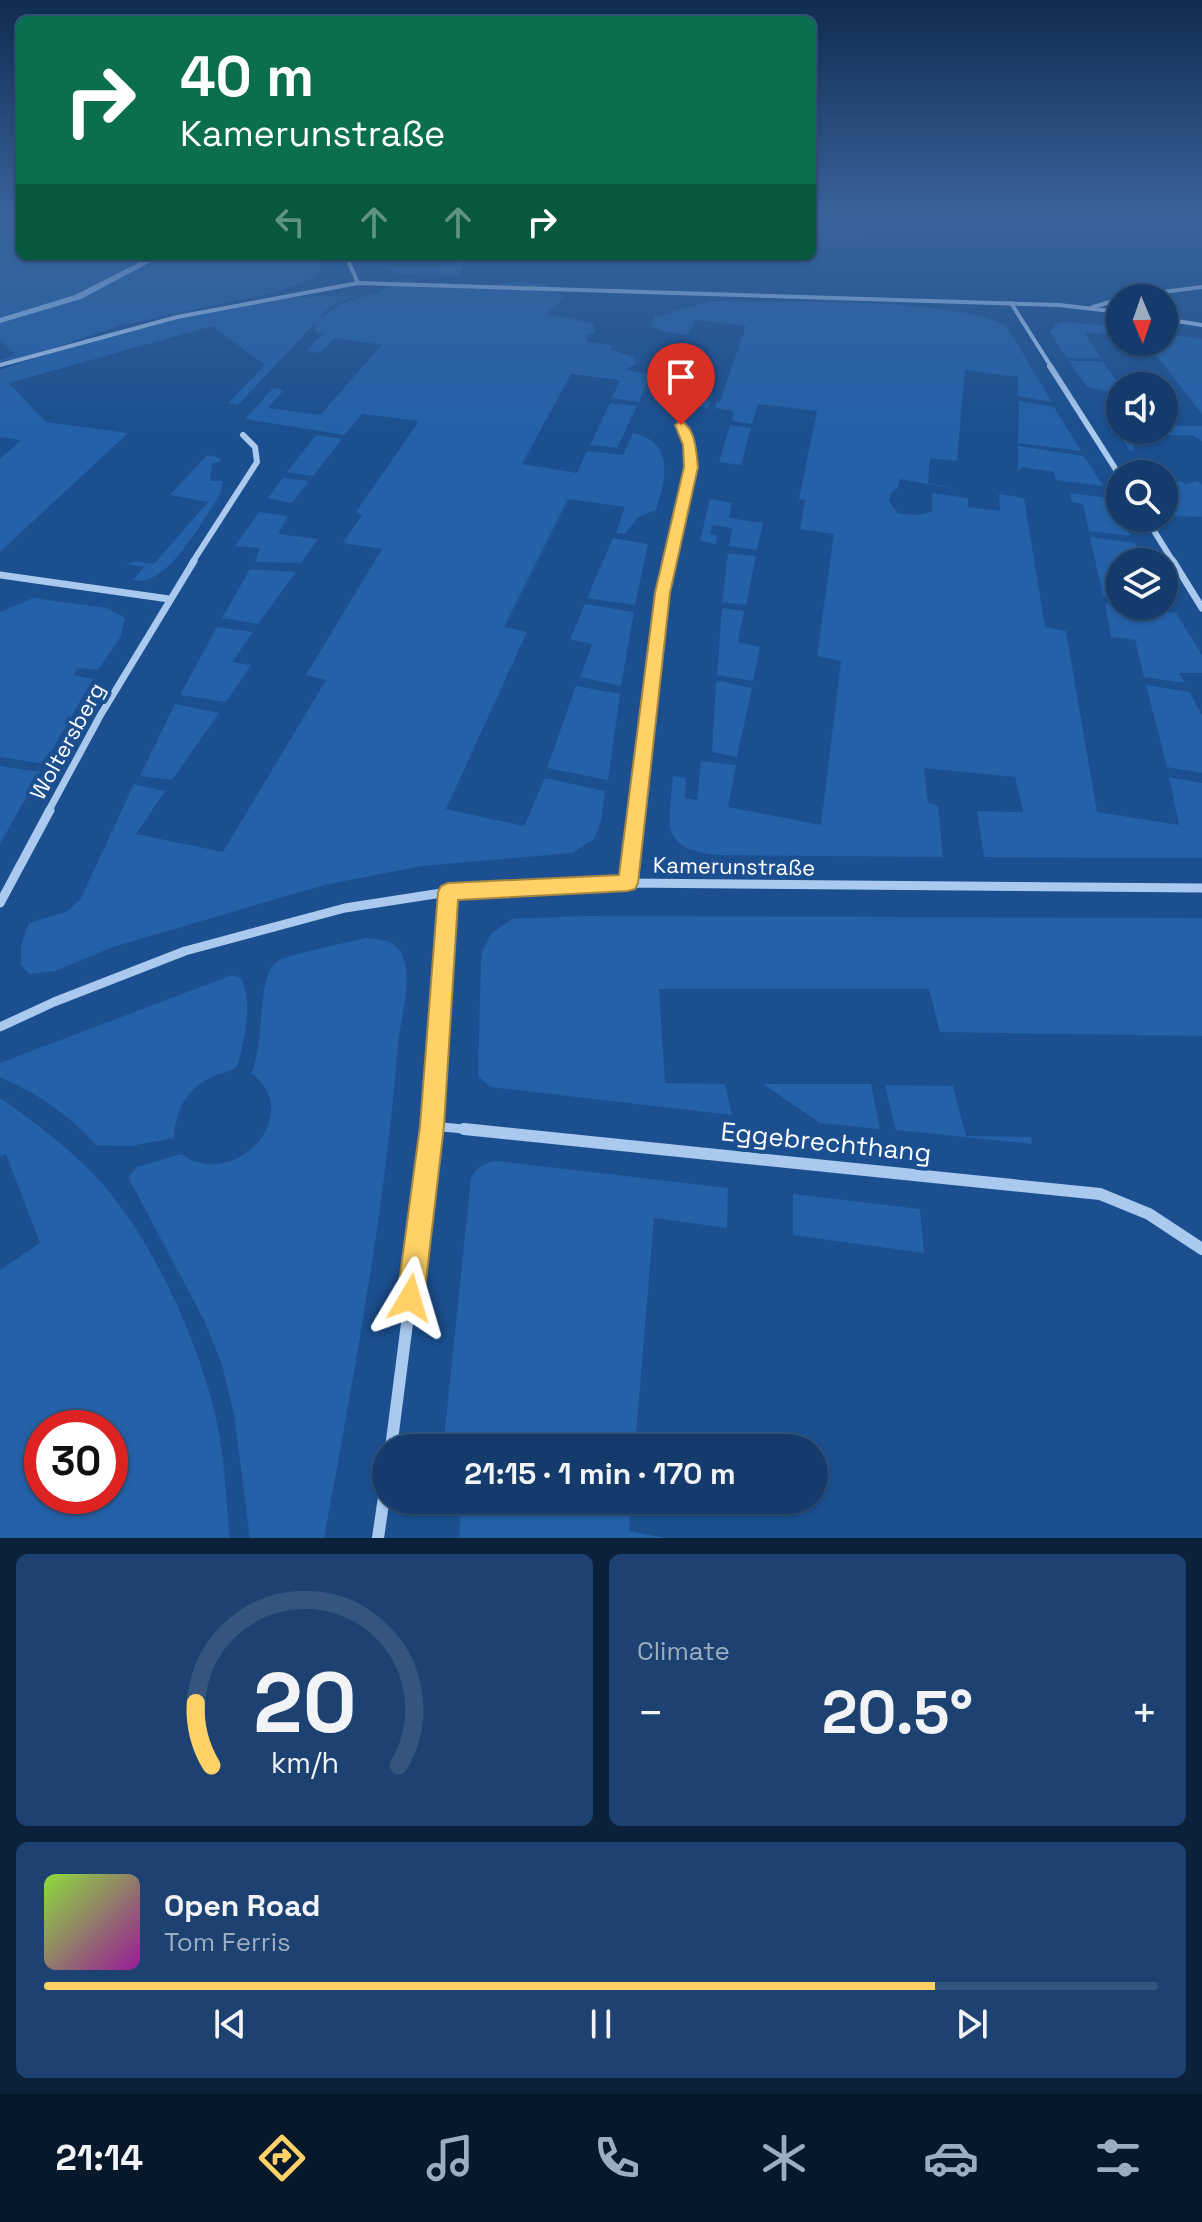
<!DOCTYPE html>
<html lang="en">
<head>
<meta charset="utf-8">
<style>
  :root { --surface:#143b6b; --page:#1d4271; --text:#f1f3f6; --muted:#9dadc1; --line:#33557e; --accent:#ffd166 }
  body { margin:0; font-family:"Space Grotesk",sans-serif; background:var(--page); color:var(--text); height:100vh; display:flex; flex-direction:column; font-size:30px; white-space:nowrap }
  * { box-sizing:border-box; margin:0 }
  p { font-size:26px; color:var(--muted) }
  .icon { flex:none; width:44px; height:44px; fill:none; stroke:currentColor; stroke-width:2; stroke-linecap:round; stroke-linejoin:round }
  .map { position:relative; height:1538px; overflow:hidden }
  .side { display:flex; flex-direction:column; gap:16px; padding:16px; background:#0b203b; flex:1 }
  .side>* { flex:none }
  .hud { position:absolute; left:16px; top:16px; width:800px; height:244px; border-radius:12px; box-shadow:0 2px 6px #0004,0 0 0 2px var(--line); background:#0b6e4f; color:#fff; overflow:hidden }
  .needle { width:52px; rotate:178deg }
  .controls { position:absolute; left:1106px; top:284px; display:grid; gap:16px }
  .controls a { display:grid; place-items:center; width:72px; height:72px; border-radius:50%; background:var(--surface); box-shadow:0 2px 6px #0004,0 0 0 2px var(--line); font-size:40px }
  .speed { position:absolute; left:24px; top:1410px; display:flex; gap:16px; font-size:40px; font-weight:700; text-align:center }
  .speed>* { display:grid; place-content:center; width:104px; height:104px; border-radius:50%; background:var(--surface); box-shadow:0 2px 6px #0004,0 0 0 2px var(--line); line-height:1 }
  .speed .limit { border:12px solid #d22; background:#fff; color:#111 }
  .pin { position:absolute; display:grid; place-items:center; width:68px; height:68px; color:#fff; margin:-82px -34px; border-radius:50% 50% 50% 0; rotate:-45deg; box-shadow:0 0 8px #0007 }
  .pin .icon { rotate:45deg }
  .me { position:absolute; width:88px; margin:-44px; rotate:7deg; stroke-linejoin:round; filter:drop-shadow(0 0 6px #0008) }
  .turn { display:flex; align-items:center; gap:28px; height:168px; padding:0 32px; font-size:36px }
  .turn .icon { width:104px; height:104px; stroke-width:2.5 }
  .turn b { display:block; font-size:56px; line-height:68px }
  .lanes { display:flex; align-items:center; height:76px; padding:0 32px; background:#0003; justify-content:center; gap:40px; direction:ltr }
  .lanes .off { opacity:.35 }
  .big { font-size:60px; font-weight:700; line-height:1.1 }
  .side .card { flex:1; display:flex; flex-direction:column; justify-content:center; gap:12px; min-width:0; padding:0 28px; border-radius:12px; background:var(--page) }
  .side .dial { align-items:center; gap:0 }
  .dial svg { height:208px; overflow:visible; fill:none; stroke:var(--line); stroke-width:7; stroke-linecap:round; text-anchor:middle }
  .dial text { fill:var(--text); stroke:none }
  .song { display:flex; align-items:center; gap:24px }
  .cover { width:96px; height:96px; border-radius:12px; background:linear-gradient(135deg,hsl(90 70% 55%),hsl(300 70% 35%)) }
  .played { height:8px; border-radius:4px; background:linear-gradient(90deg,var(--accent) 80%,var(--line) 80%) }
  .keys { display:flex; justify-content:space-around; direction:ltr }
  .heat { display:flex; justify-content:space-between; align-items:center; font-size:44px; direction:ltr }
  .side .tiles { flex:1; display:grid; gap:16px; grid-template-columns:1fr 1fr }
  .card:last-child { grid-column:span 2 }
  .trip { position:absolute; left:372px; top:1434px; width:456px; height:80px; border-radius:40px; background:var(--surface); box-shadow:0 2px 6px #0004,0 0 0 2px var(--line); font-weight:700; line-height:80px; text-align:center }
  .tabs { display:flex; height:128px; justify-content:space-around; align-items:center; background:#08182b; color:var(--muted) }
  .tabs .icon { width:56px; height:56px }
  .tabs .on { color:var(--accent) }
  .tabs b { font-size:36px; color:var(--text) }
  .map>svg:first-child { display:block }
  .green { fill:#2461a8; fill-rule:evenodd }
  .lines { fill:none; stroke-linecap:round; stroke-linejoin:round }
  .stream { fill:#9cc4f0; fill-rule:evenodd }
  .street-far4 { stroke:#a9c9ee; stroke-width:4 }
  .street-far3 { stroke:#a9c9ee; stroke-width:6 }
  .street-far2 { stroke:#a9c9ee; stroke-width:7 }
  .street-far1 { stroke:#a9c9ee; stroke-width:9 }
  .street { stroke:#a9c9ee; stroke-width:12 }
  .route { fill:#ffd166; stroke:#a68842; stroke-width:2 }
  .labels { text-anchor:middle; stroke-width:8; stroke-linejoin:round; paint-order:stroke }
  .street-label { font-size:22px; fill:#fff; stroke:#1b4f8f }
  .near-street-label { font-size:26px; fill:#fff; stroke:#1b4f8f }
</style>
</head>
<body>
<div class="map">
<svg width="1202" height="1538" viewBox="0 0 1202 1538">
  <rect width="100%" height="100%" fill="#1b4f8f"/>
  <g class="green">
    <polygon points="0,214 20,214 20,256 317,256 322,271 308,280 272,293 122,325 0,366 0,360 16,355 0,339"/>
    <polygon points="812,214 869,214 871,228 858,237 820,233 812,236"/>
    <polygon points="455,256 477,256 465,257 459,276 398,274 383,268 459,265"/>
    <path d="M 409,281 L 431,285 L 443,282 L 473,290 L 514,282 L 544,284 L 563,296 L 556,308 L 548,311 L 549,315 L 593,323 L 595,333 L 585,336 L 587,342 L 610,345 L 611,350 L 635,357 L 636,364 L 625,370 L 651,374 L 639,402 L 612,398 L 620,380 L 571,374 L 522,464 L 577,473 L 587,451 L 623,455 L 633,433 C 675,442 666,479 656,510 L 638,517 L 625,534 L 616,533 L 625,507 L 568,499 L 504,627 L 527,632 L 446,809 L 524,826 L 545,778 L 605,791 L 601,821 L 594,839 L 572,853 L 422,866 L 324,885 L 113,947 L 55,971 L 29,974 L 21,965 L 21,946 L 29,923 L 66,912 L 80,900 L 134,784 L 165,791 L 136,834 L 223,852 L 326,680 L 306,675 L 382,549 L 343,543 L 362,515 L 356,512 L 419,421 L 362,414 L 345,435 L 245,419 L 273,388 L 284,390 L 268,408 L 320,415 L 382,345 L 335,338 L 320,353 L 306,351 L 323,334 L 315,332 L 315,323 L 238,405 L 228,403 L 265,365 L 212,326 L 9,383 L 46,422 L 128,433 L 0,552 L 0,459 L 21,440 L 0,437 L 0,370 C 109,333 241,293 357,296 C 343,300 326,306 320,319 L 340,304 L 378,293 L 390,284 Z"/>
    <path d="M 711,301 C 772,303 966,297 1007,327 L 1052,402 L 1018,396 L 1018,377 L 965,370 L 957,461 L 930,458 L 928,483 L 961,490 L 900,479 L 898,488 L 892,492 L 889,500 L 897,513 L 915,515 L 932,512 L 932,493 L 968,498 L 968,507 L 1000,511 L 999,494 L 1024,498 L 1045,627 L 1066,631 L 1097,812 L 1179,825 L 1169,777 L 1202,783 L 1202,858 L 984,857 L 977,811 L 1023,812 L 1015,777 L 924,768 L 928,802 L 938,806 L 943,857 L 718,855 C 658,849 669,825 673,776 L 686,778 L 685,798 L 697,800 L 701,761 L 736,765 L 728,807 L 821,825 L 841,661 L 817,656 L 834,534 L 800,529 L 805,500 L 799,499 L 817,411 L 758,404 L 752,424 L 732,421 L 734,411 L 715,408 L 717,402 L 720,402 L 746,326 L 695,320 L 688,335 L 664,332 L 651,326 L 655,317 Z"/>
    <polygon points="1063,322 1120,327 1120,333 1085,333 1101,358 1067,358 1050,332 1056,324"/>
    <polygon points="1164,333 1202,339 1202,414 1146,342 1164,342"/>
    <polygon points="1069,361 1102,361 1120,386 1115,389 1118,393 1087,387"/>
    <polygon points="667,372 672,372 665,387 706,392 703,399 710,401 708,408 654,400"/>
    <polygon points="1019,401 1054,407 1081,451 1018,443"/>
    <polygon points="610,403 637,406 617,448 590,445"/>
    <polygon points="730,425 751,428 741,465 719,462"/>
    <polygon points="1164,425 1202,426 1202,441 1192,435 1134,436 1133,450 1130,451 1118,433 1170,433"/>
    <polygon points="316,435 342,439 313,476 287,472"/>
    <polygon points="1018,446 1084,456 1103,486 1056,480 1054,472 1022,467 1018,471"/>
    <path d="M 207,455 L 221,458 L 220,462 L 212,463 L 210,481 L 223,481 L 221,493 C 204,518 166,590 133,580 L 144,567 L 127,564 L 134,561 L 154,564 L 208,502 L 170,495 Z"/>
    <polygon points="283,478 309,481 292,503 268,498"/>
    <polygon points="1164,479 1169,483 1181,481 1185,484 1197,481 1202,484 1202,517 1171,516 1164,505"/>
    <polygon points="1070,493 1108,498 1131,536 1089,531 1083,504 1072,502"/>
    <polygon points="710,499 732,503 729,518 763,523 757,550 729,546 732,528 712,525 710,534 717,535 716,544 700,541"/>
    <polygon points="259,512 288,516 278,534 318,539 301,563 255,562 260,548 235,546"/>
    <polygon points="1090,537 1135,543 1146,562 1120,562 1120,598 1103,596"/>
    <polygon points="613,538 648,544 635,605 587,598"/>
    <polygon points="728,553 756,556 746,605 722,602"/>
    <polygon points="250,569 296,572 258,624 222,618"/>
    <polygon points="33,598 107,608 125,618 121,636 98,670 78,668 73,675 93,679 44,764 0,757 0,612"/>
    <polygon points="1105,603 1176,613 1202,655 1202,673 1179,673 1185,683 1144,677 1135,640 1111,637"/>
    <polygon points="585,604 634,612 621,686 580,677 592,644 570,639"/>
    <polygon points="722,608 744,611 738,642 760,647 753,681 717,675"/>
    <polygon points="217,627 253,632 232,662 251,665 226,702 180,695"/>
    <polygon points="720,681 752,688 737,757 712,752 716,683"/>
    <polygon points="1146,685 1189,692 1202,715 1202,773 1167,767"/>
    <polygon points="576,686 620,694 608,780 547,768"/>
    <polygon points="175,704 219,713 172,780 140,776"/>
    <polygon points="0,766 40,772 0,844"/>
    <polygon points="582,916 1202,918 1202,1036 940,1032 929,989 659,989 665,1083 725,1084 732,1115 490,1087 478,1076 481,962 482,951 492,933 512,919"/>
    <path d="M 367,938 C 384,940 398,940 404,960 C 412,984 400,1020 398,1045 C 385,1210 354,1375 324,1538 L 250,1538 L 234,1415 L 222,1364 L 204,1320 L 128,1177 L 137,1167 L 181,1154 C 235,1192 307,1114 251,1073 C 265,1045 257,978 275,963 C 285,954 350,942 367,938 Z"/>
    <path d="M 232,975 L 241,978 C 253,1004 245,1037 238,1064 L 233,1070 C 197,1077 175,1101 174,1138 L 131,1146 L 96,1145 C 71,1116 35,1092 0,1077 L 0,1063 Z"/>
    <polygon points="763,1084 871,1084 880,1129 820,1123"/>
    <polygon points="885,1085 953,1086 966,1136 1031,1137 1032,1144 896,1130"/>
    <path d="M 0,1098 C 35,1122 69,1148 98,1179 C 152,1237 201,1346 217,1423 C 225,1460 226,1500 230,1538 L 0,1538 L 0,1270 L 40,1243 L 6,1154 L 0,1156 ZM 42,1428 L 110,1428 L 110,1496 L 42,1496 Z"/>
    <path d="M 497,1161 L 728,1188 L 727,1228 L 654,1218 L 635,1448 L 443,1448 L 471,1178 C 477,1167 485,1162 497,1161 Z"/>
    <polygon points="793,1194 920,1209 924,1253 793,1235"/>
    <polygon points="437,1500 631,1500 629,1531 666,1538 459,1538 461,1510 436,1508"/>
  </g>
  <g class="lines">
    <polygon class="stream" points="152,256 162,256 81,299 0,323 0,318 75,295"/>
    <g class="street-far4">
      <polyline points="346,256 358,283"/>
      <polyline points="1011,303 1052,368"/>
      <polyline points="1093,307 1131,296 1202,287"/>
      <polyline points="1164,319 1202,325"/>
      <polyline points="0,365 177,317 358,283 1059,305 1120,312"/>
    </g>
    <g class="street-far3">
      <polyline points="1050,366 1120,476"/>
      <polyline points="1146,518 1174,563"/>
      <polyline points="192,563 257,462 255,447 243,435"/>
      <path d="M 671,563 C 680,517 699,470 681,425"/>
    </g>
    <g class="street-far2">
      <polyline points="1173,561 1202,608"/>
      <polyline points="0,575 169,599"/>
      <polyline points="48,812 100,716 194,561"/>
      <polyline points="636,812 660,612 671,561"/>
    </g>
    <g class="street-far1">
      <polyline points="628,883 637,810"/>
      <polyline points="0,903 50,810"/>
      <polyline points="0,1027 54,1002 185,951 345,908 448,892 628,883 1202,888"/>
      <polyline points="432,1126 484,1131"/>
      <polyline points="431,1131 448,892"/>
    </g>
    <g class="street">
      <polyline points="464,1129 1100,1194 1149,1214 1202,1249"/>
      <polyline points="391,1448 432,1129"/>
      <polyline points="378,1538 386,1483"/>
    </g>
  </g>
  <linearGradient id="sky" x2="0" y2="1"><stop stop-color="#0f2b4f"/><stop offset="0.5" stop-color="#39639b"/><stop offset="1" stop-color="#39639b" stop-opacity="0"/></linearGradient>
  <rect width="1202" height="429" fill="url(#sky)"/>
  <path class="route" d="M 681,421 C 696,429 696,451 698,467 L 670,593 L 638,883 L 635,889 L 628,891 L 458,900 L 444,1126 L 424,1298 L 420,1307 L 410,1311 L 401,1307 L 397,1298 L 420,1126 L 438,892 L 441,886 L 448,883 L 619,875 L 655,593 L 684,467 L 683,445 L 675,425 Z"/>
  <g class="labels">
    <g class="street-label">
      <text transform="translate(67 741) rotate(-61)" y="8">Woltersberg</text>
      <text transform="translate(734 866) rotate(1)" y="8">Kamerunstraße</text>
    </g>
    <g class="near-street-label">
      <text transform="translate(826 1142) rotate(6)" y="9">Eggebrechthang</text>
    </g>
  </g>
</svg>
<div class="controls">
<a><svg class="needle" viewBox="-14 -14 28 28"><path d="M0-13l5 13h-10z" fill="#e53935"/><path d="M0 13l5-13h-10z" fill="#9dadc1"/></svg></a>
<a><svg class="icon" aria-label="sound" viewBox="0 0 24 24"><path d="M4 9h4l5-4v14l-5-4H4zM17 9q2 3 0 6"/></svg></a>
<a><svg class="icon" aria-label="search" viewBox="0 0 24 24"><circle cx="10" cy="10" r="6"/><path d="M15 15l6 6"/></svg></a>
<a><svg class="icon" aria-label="layers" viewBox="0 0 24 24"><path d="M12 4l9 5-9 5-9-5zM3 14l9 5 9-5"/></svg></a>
</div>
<div class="speed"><div class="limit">30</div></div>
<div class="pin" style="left:681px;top:425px;background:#d93025"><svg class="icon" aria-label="arrive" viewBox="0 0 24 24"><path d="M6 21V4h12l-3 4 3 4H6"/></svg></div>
<svg class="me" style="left:410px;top:1298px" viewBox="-20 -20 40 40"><path d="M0-17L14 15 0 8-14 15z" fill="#ffd166" stroke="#fff" stroke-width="4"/></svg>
<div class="trip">21:15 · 1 min · 170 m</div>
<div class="hud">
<div class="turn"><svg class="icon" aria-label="right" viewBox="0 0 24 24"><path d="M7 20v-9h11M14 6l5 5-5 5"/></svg><div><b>40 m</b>Kamerunstraße</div></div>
<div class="lanes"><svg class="icon off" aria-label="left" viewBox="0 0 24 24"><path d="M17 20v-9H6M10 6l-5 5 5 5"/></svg><svg class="icon off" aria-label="ahead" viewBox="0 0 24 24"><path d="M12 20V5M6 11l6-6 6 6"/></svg><svg class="icon off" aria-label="ahead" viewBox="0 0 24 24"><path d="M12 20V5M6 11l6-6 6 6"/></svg><svg class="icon" aria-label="right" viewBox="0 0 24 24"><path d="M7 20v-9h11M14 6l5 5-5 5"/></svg></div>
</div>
</div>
<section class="side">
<div class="tiles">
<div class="card dial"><svg viewBox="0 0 100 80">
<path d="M14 69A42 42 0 1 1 86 69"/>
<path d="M14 69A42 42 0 0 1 8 45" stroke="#ffd166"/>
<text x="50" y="56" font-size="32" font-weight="700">20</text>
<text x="50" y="72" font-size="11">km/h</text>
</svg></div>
<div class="card"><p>Climate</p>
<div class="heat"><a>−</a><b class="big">20.5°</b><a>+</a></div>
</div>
<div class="card">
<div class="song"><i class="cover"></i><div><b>Open Road</b><p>Tom Ferris</p></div></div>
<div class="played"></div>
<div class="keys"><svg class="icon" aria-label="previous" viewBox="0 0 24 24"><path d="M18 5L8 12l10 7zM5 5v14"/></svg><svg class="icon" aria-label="pause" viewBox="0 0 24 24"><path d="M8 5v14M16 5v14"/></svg><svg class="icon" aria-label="next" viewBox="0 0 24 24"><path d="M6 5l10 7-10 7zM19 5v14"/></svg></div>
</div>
</div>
</section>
<nav class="tabs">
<b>21:14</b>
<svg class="icon on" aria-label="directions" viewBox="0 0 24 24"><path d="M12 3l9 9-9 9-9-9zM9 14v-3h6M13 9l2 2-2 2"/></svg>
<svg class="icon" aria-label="music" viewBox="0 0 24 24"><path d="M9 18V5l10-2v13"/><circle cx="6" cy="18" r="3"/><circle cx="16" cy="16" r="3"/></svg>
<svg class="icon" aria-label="phone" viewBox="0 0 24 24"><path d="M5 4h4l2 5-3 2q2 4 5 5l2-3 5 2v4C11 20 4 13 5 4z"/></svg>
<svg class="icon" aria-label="climate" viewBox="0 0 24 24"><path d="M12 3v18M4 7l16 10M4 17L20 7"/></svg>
<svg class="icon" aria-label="car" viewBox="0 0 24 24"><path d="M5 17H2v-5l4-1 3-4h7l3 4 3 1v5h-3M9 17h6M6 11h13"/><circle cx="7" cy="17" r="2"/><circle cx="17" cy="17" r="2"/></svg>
<svg class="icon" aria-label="filters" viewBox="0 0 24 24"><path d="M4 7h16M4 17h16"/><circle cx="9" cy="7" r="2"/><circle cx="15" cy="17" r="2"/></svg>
</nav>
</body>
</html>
